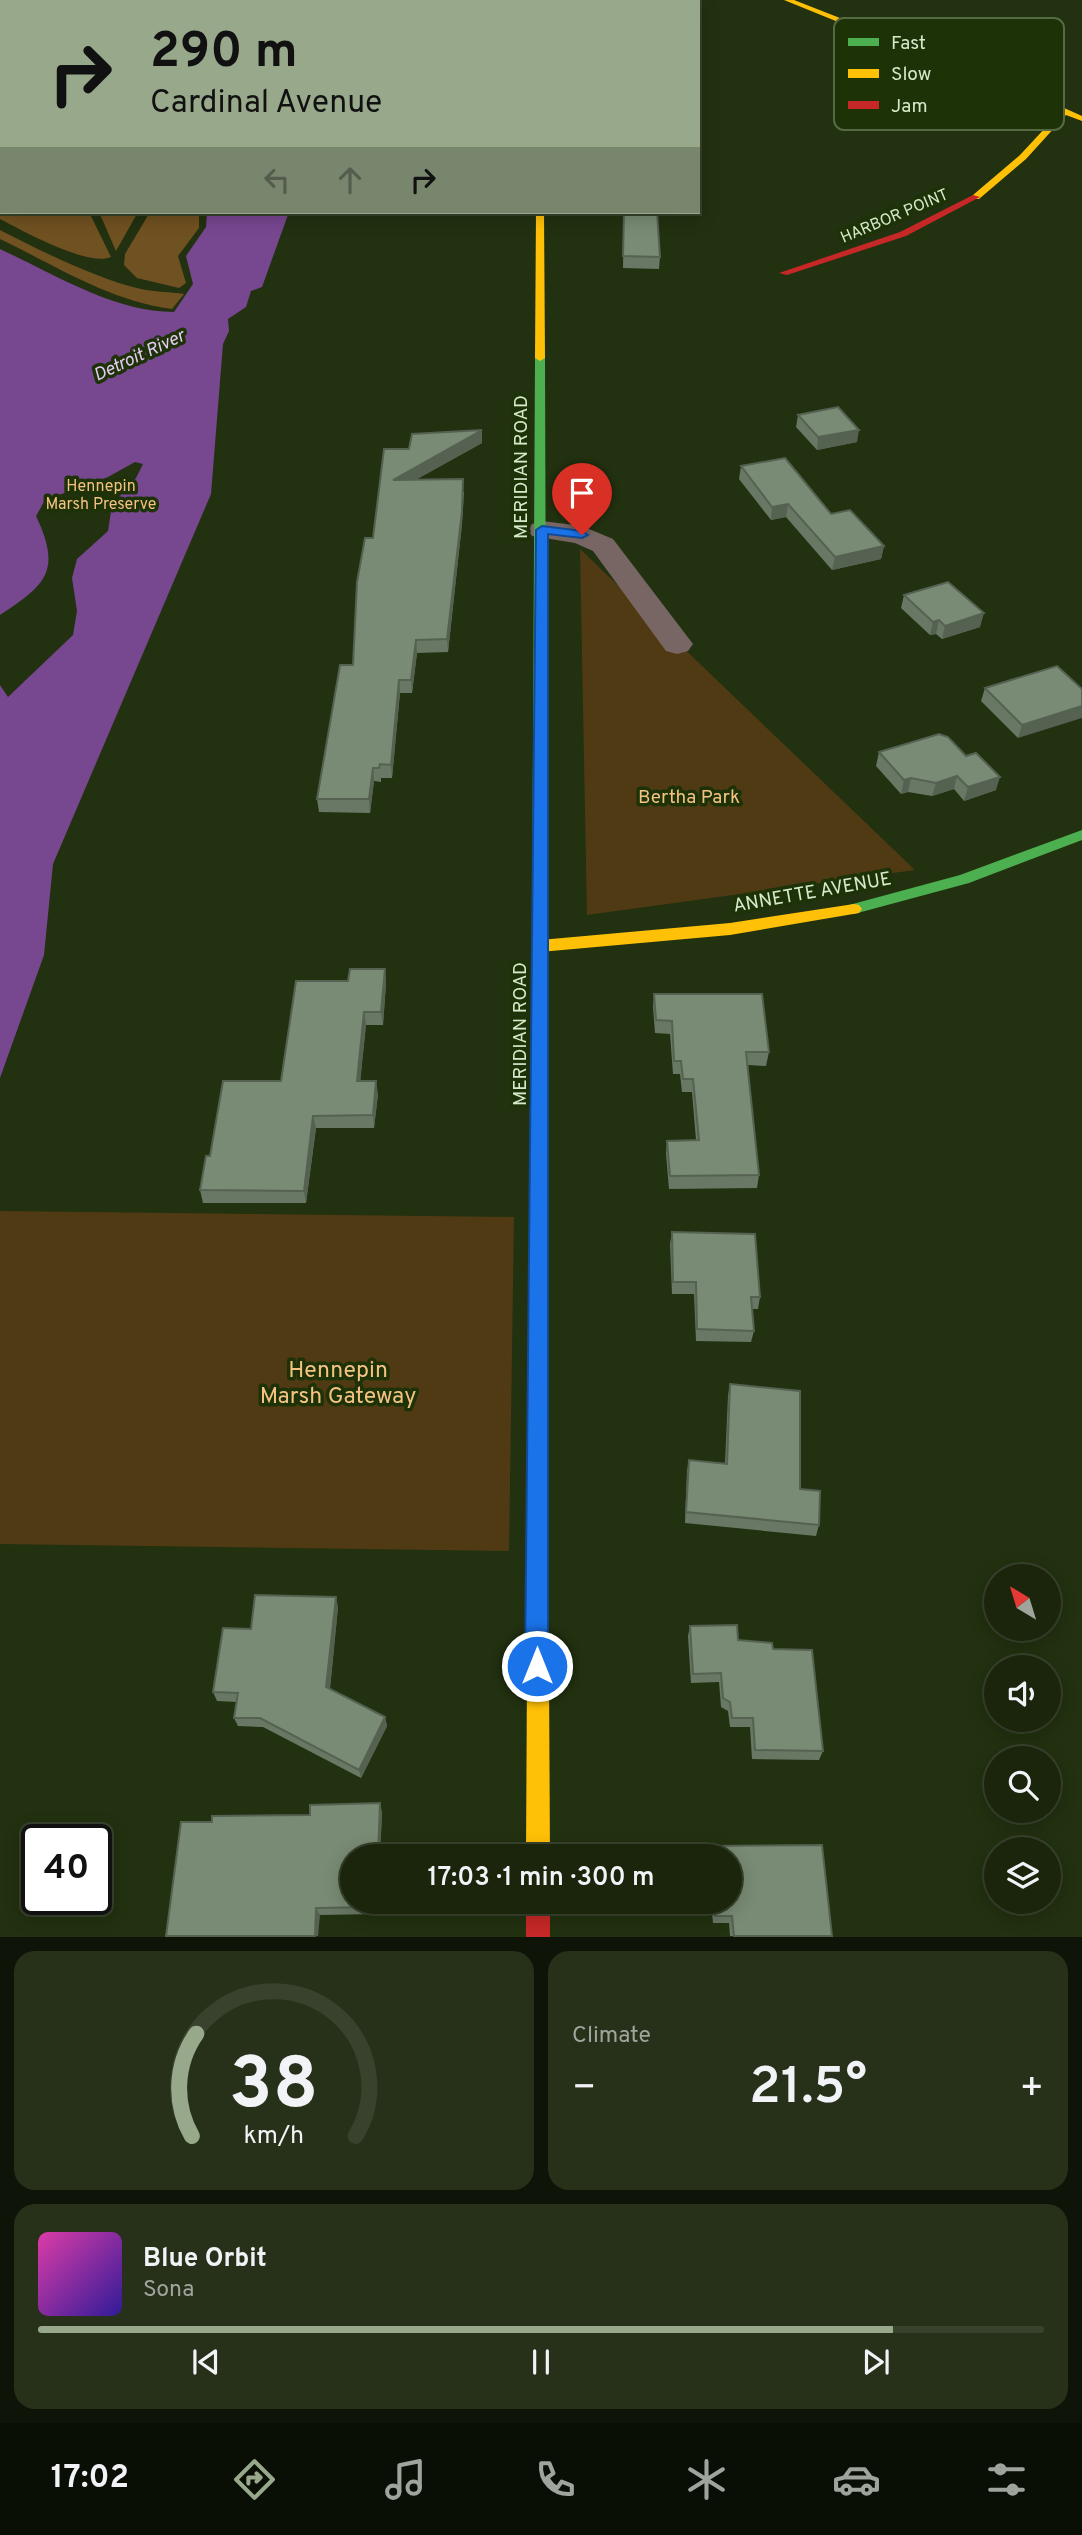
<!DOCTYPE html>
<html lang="en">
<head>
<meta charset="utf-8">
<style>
  :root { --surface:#1a250c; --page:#27311a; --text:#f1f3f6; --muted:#9fa59d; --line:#38422d; --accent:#98a88a }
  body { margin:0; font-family:Overpass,sans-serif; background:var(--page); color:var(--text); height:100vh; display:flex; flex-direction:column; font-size:26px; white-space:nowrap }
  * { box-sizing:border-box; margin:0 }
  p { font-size:23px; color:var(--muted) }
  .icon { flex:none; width:38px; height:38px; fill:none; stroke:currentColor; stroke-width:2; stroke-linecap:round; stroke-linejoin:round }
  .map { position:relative; height:1937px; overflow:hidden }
  .panel { display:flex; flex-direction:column; gap:14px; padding:14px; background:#0e1407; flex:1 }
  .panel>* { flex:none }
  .banner { position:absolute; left:0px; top:0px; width:700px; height:214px; box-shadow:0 4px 18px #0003,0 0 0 2px var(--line); background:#98a88a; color:#111; overflow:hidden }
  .needle { width:46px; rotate:322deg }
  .controls { position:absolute; left:984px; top:1564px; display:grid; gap:14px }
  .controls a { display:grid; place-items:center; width:77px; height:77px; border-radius:50%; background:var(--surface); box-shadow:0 4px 18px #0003,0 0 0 2px var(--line); font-size:35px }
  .speed { position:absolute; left:21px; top:1824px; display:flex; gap:14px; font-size:35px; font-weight:700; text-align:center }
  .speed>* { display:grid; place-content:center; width:91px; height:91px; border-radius:50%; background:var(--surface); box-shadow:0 4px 18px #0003,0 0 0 2px var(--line); line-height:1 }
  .speed .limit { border:4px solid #111; border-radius:10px; background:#fff; color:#111 }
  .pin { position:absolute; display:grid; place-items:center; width:60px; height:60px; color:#fff; margin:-72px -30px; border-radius:50% 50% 50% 0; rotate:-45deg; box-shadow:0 0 7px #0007 }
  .pin .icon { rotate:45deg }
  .me { position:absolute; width:77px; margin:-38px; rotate:0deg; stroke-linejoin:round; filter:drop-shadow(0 0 5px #0008) }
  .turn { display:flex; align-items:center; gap:24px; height:147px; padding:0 35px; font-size:32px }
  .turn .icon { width:91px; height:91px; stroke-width:2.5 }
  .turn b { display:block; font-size:49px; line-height:60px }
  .lanes { display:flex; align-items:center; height:66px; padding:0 35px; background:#0003; justify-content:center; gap:35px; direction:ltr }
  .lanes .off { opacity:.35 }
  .big { font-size:52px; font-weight:600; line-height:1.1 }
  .panel .widget { flex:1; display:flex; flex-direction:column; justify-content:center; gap:10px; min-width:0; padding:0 24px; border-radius:21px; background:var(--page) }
  .panel .dial { align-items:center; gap:0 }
  .dial svg { height:182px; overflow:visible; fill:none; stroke:var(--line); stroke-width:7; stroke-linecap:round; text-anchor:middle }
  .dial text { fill:var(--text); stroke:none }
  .song { display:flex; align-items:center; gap:21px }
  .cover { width:84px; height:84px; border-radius:10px; background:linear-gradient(135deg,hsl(320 70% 55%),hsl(250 70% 35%)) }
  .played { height:7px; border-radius:4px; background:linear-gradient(90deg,var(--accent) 85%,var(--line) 85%) }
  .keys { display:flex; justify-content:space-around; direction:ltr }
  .heat { display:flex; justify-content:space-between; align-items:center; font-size:38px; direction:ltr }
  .panel .tiles { flex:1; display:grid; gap:14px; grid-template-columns:1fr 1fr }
  .widget:last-child { grid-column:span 2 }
  .trip { position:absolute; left:340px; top:1844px; width:402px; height:70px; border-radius:35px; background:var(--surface); box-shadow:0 4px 18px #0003,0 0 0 2px var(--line); font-weight:600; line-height:70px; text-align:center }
  .tabs { display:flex; height:112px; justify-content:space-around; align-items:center; background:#0a0f05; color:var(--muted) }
  .tabs .icon { width:49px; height:49px }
  .tabs .selected { color:var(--accent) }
  .tabs b { font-size:32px; color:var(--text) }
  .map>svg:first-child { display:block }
  .green { fill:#503a13 }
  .forest { fill:#705121 }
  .water { fill:#774790 }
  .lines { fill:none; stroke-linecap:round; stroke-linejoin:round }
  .street { fill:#776663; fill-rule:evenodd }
  .fast { fill:#4caf50; fill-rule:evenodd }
  .slow { fill:#ffc107; fill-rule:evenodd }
  .jam { fill:#c62828; fill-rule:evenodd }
  .wall { fill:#687864 }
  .shaded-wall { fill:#556151 }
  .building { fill:#798b74; stroke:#556151; stroke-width:2 }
  .route { fill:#1a73e8; stroke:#114b97; stroke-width:2 }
  .labels { text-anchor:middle; stroke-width:7; stroke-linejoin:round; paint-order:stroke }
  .far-street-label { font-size:16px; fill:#d7e8cb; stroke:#1d3207 }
  .far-park-label { font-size:16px; fill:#f6c282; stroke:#1d3207 }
  .far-water-label { font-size:18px; font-style:italic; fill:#e6cbf7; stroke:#1d3207 }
  .street-label { font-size:19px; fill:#d7e8cb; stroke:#1d3207 }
  .park-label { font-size:19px; fill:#f6c282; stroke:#1d3207 }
  .near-park-label { font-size:23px; fill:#f6c282; stroke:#1d3207 }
  .key { fill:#1d3207; stroke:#556942; stroke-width:2 }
  .key-label { font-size:19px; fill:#d7e8cb }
</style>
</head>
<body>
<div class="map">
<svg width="1082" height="1937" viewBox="0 0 1082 1937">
  <rect width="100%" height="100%" fill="#223110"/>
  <g class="green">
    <polygon points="580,549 915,870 587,915"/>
    <polygon points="0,1211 514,1217 509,1551 0,1544"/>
  </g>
  <g class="forest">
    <path d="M 0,9 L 2,212 L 89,212 L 111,257 C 88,267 23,231 0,219 Z"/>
    <polygon points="99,212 138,212 116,251"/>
    <polygon points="150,212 199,212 199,228 178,256 186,283 179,288 137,278 124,265 125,254"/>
    <path d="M 0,230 C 41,251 97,279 141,289 C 155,292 170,292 184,294 L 172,309 C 110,301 56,266 0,239 Z"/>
  </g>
  <path class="water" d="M 207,212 L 289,212 L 262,287 L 251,291 L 246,307 L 228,319 L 229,331 L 223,344 L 211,494 L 53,864 L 44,955 L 0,1078 L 0,685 L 8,697 L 73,635 L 77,611 L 72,578 L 77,559 L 108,531 L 112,505 L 136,478 L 143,464 L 135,462 L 108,477 L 45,500 L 36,516 C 62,571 46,585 0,615 L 0,249 C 54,274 114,312 174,312 L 193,284 L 186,256 L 206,227 Z"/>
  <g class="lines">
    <polygon class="street" points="542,521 582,526 613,539 693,644 688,651 677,654 666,651 593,551 575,543 532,536 528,530 532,524"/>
    <g class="fast">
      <polygon points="572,0 580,0 572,2"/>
      <polygon points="540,355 545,358 548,1303 546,1309 539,1311 532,1309 530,1303 535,358"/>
      <polygon points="1082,830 1082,840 969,883 854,914 846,909 849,905 960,875"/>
    </g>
    <g class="slow">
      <polygon points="784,0 794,0 1024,90 1082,116 1082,121 1066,115 1026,159 979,199 973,199 973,195 1020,155 1060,112"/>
      <polygon points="536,212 544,212 545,358 540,361 535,358"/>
      <polygon points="854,904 859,905 862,909 859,913 730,935 540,952 532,946 540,940 730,923"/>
      <polygon points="538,1481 545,1484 548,1491 550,1857 526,1857 528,1491 531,1484"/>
    </g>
    <g class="jam">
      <polygon points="973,195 980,197 906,236 787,275 779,273 900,232"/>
      <polygon points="539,1295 546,1297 548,1303 548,1491 545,1498 538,1501 531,1498 528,1491 530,1303 532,1297"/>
      <rect x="526" y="1902" width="24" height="35"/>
    </g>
  </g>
  <g class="wall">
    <polygon points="624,212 660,257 659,269 623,268"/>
    <polygon points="798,415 857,442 817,450 796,427"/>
    <polygon points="482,443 417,479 464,492 462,524 448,652 417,653 412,693 400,693 392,778 381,778 381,782 374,781 370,813 319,812 317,799 409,449"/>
    <polygon points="741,466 831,514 884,546 881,559 832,570 786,517 771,520 739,479"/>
    <polygon points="904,595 980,627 942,639 936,634 930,635 901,608"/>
    <polygon points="1057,666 1018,738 981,701 985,688"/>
    <polygon points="939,734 996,790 964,801 954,789 932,796 908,792 901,794 876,766 879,752"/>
    <polygon points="385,969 386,983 383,1025 366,1025 360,1081 378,1094 374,1128 316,1128 306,1203 203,1203 200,1190 210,1156 281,1081 348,981"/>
    <polygon points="654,994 769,1052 766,1066 748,1065 759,1175 757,1188 669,1189 666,1154 667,1141 696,1140 692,1092 682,1092 680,1074 673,1074 670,1034 655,1033 653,1007"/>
    <polygon points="672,1232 760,1297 758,1309 752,1309 754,1331 751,1342 696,1341 694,1294 672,1294 670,1244"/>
    <polygon points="730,1384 800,1489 819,1525 816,1536 685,1523 687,1471 689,1460 725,1463 728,1396"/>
    <polygon points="338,1607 330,1689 385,1717 387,1726 361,1778 263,1727 238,1726 234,1718 237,1702 217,1701 213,1692 251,1629"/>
    <polygon points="690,1626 773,1649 823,1751 819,1760 752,1759 750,1727 730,1727 728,1711 721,1707 719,1682 691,1683 688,1636"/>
    <polygon points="382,1812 380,1857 352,1857 378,1902 378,1914 320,1915 212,1822 310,1815"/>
    <polygon points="822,1845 832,1936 730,1936 729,1923 713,1923 711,1902 730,1902 730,1857 708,1857 710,1846"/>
  </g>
  <g class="shaded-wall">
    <polygon points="482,430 482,443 394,492 393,480"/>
    <polygon points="859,430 857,442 817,450 818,437"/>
    <polygon points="463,479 462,524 448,652 447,639"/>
    <polygon points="788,504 786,517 771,520 772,507"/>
    <polygon points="884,546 881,559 832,570 835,557"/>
    <polygon points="984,613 980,627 942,639 945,626"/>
    <polygon points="939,620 936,634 930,635 933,622"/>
    <polygon points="416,640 417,653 412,693 411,680"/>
    <polygon points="399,680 400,693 392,778 391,765"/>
    <polygon points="1082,706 1082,718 1018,738 1022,725"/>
    <polygon points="373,768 374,781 370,813 369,799"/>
    <polygon points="957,776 954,789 932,796 936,783"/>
    <polygon points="1000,777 996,790 964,801 968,787"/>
    <polygon points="911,778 908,792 901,794 904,780"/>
    <polygon points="385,969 386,983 383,1025 381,1012"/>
    <polygon points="364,1012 366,1025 359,1094 357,1081"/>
    <polygon points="376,1081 378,1094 374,1128 373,1115"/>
    <polygon points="313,1116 316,1128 306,1203 304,1191"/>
    <polygon points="336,1597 338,1607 329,1697 326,1687"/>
    <polygon points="385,1717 387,1726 361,1778 359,1770"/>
    <polygon points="380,1803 382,1812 380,1857 378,1857"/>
    <polygon points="376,1902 378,1902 378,1914 375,1907"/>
    <polygon points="316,1908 320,1915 318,1936 315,1936"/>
  </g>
  <g class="building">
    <polygon points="624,212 657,212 660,257 623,256"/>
    <polygon points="838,407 859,430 818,437 798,415"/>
    <polygon points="482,430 393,480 463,479 462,511 447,639 416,640 411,680 399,680 391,765 380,764 379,768 373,768 369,799 317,799 340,665 353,665 357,582 365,538 373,538 384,449 409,449 412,434"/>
    <polygon points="785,458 831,514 850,510 884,546 835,557 788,504 772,507 741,466"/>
    <polygon points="948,582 984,613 945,626 939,620 933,622 904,595"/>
    <polygon points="1057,666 1082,689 1082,706 1022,725 985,688"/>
    <polygon points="939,734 948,737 966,756 976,753 1000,777 968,787 957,776 936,783 911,778 904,780 879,752"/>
    <polygon points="350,969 385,969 381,1012 364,1012 357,1081 376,1081 373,1115 313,1116 304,1191 200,1190 206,1156 210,1156 223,1081 281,1081 296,981 348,981"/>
    <polygon points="654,994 762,994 769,1052 746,1052 759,1175 670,1176 667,1141 699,1140 693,1079 683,1079 681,1061 674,1061 672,1021 656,1020"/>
    <polygon points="672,1232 755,1234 760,1297 751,1297 754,1331 697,1329 696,1282 673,1282"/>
    <polygon points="730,1384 800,1391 800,1489 820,1491 819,1525 686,1512 689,1460 727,1464"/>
    <polygon points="255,1595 336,1597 326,1687 385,1717 359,1770 260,1718 234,1718 238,1693 213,1692 223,1628 251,1629"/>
    <polygon points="737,1625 738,1640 772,1643 773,1649 812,1650 823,1751 755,1750 753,1718 732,1718 730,1702 723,1698 721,1673 693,1674 690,1626"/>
    <polygon points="380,1803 378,1857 352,1857 352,1902 376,1902 375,1907 316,1908 315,1936 166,1936 181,1822 212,1822 212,1816 310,1815 310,1805"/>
    <polygon points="822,1845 832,1936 734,1936 732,1916 715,1916 714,1902 730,1902 730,1857 711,1857 710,1846"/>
  </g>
  <polygon class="route" points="542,526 582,531 588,535 582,538 548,534 548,1666 544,1674 537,1677 529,1674 525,1666 536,530"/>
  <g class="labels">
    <g class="far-street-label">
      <text transform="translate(894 215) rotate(-23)" y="6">HARBOR POINT</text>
    </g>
    <g class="far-park-label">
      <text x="101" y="491">Hennepin<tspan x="101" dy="18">Marsh Preserve</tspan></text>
    </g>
    <g class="far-water-label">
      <text transform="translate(139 355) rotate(-25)" y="6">Detroit River</text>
    </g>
    <g class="street-label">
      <text transform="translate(520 467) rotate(-90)" y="7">MERIDIAN ROAD</text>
      <text transform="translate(812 891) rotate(-10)" y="7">ANNETTE AVENUE</text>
      <text transform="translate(519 1034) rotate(-90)" y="7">MERIDIAN ROAD</text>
    </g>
    <g class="park-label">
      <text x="689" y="803">Bertha Park</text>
    </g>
    <g class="near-park-label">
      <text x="338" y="1377">Hennepin<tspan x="338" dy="26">Marsh Gateway</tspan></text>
    </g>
  </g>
  <rect x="834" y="18" width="230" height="112" rx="10" class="key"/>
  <rect x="848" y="38" width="31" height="8" fill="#4caf50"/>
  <rect x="848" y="69" width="31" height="9" fill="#ffc107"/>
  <rect x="848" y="101" width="31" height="8" fill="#c62828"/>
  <g class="key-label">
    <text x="891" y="49">Fast</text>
    <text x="891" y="80">Slow</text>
    <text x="891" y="112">Jam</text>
  </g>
</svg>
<div class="controls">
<a><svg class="needle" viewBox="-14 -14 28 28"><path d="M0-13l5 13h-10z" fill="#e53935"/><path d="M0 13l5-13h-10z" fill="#9fa59d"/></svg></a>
<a><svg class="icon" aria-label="sound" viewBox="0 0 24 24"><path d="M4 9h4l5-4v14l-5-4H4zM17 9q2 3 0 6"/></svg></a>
<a><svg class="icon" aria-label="search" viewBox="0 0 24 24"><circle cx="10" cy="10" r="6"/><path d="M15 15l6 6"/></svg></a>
<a><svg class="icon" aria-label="layers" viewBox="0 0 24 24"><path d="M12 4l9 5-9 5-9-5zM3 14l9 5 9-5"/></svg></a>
</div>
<div class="speed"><div class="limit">40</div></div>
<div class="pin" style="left:582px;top:535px;background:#d93025"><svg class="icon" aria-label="arrive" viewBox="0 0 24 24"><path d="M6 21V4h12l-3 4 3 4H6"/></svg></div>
<svg class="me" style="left:537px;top:1666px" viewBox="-20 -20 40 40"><circle r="17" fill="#1a73e8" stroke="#fff" stroke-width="3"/><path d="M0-11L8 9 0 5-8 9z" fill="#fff"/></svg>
<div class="trip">17:03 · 1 min · 300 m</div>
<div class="banner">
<div class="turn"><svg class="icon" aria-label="right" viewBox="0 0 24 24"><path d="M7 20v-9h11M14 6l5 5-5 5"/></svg><div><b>290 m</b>Cardinal Avenue</div></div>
<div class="lanes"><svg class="icon off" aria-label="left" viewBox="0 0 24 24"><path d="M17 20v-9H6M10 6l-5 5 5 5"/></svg><svg class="icon off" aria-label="ahead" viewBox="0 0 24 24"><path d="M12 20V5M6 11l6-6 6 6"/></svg><svg class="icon" aria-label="right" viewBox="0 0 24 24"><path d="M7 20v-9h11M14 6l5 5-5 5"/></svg></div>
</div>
</div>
<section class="panel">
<div class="tiles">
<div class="widget dial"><svg viewBox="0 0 100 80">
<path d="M14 69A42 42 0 1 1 86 69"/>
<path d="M14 69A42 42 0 0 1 16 24" stroke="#98a88a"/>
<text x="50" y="56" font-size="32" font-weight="700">38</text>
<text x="50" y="72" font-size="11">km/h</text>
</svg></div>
<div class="widget"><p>Climate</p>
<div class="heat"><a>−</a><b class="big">21.5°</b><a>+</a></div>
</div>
<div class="widget">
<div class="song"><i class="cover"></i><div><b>Blue Orbit</b><p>Sona</p></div></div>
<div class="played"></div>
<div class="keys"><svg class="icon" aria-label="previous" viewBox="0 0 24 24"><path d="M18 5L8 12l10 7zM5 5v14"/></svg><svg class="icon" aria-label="pause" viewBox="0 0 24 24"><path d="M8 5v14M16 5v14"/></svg><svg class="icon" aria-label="next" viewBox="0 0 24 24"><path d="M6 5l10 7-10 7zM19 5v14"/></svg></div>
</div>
</div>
</section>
<nav class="tabs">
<b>17:02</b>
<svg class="icon selected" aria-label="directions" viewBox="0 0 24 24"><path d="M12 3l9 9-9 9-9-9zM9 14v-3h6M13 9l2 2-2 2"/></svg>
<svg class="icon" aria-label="music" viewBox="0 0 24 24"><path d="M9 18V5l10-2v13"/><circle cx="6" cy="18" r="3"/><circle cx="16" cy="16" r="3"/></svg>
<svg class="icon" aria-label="phone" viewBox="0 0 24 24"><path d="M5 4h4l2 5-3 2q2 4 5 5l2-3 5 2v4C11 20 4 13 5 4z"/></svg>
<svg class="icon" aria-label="climate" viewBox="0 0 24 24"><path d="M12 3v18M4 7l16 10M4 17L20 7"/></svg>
<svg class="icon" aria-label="car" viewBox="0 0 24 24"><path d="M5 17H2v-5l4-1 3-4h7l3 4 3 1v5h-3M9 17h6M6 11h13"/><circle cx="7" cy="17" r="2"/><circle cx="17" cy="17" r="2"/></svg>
<svg class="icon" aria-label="filters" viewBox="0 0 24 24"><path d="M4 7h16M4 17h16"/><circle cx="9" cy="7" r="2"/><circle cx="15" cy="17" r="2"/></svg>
</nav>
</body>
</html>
